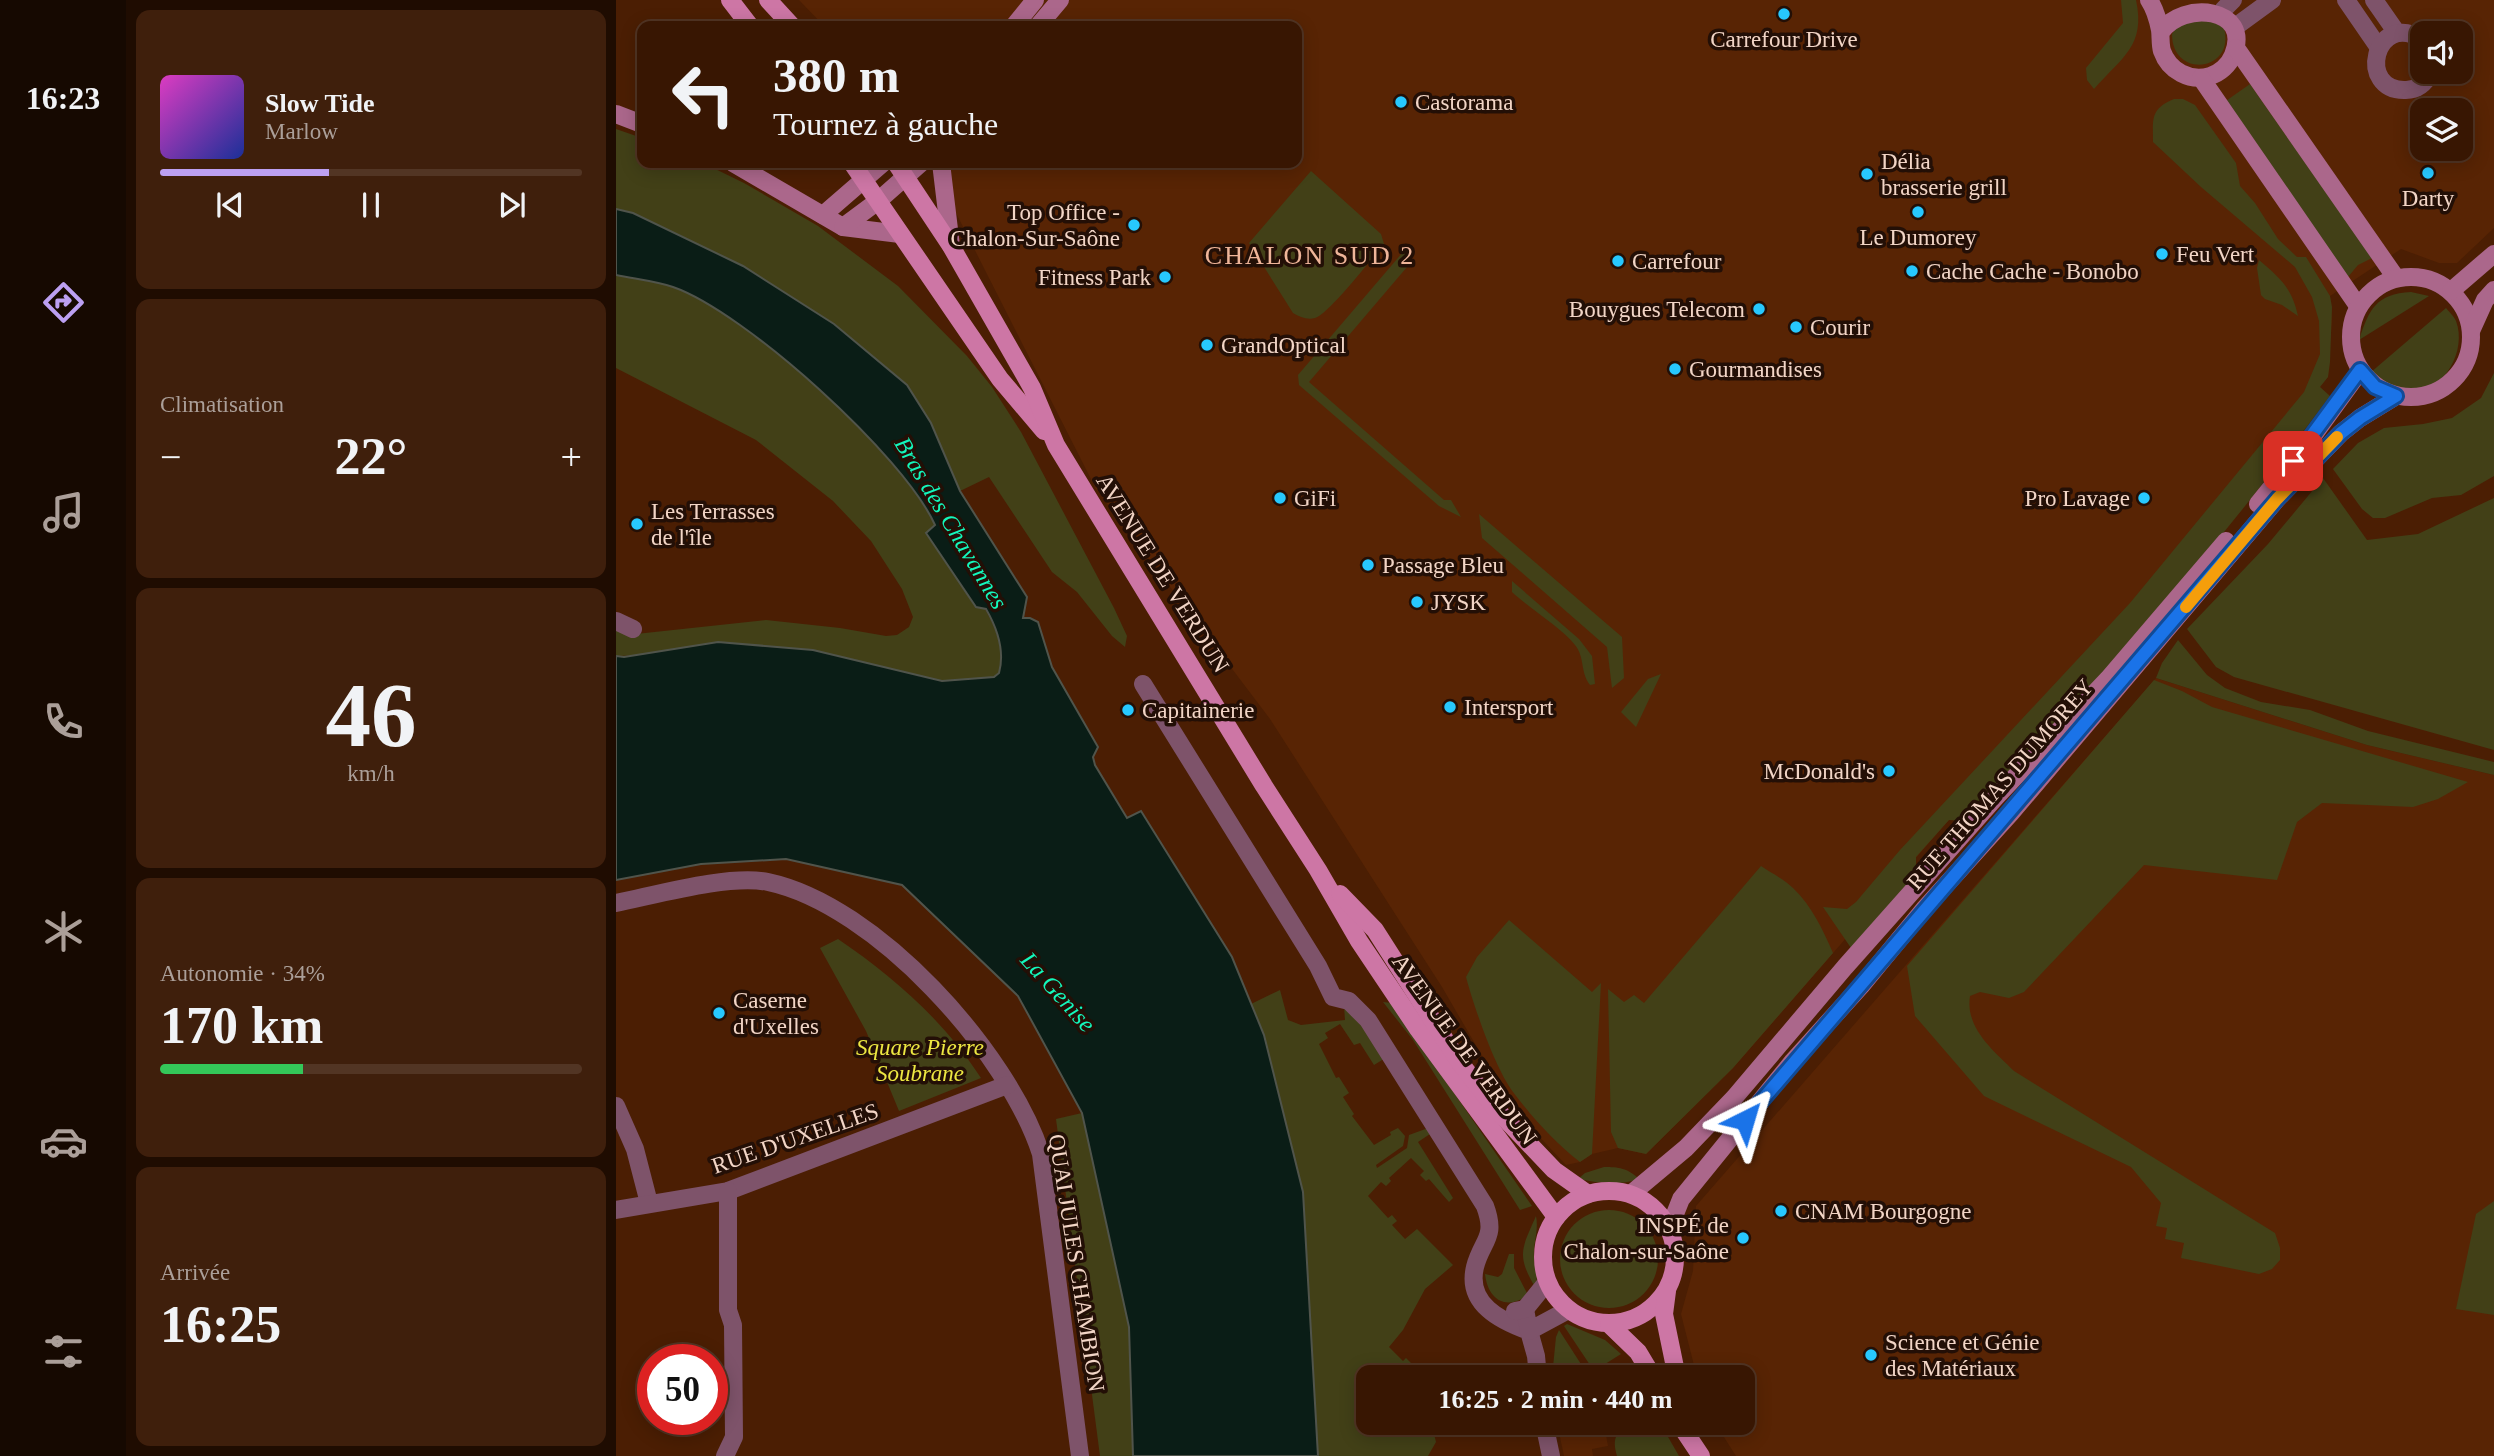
<!DOCTYPE html>
<html lang="fr">
<head>
<meta charset="utf-8">
<style>
  :root { --surface:#381602; --page:#3f1f0c; --text:#f1f3f6; --muted:#ab9f99; --line:#523524; --accent:#bca0f2 }
  body { margin:0; font-family:Georgia,serif; background:var(--page); color:var(--text); height:100vh; display:flex; flex-direction:column; font-size:26px; white-space:nowrap }
  * { box-sizing:border-box; margin:0 }
  p { font-size:23px; color:var(--muted) }
  .icon { flex:none; width:38px; height:38px; fill:none; stroke:currentColor; stroke-width:2; stroke-linecap:round; stroke-linejoin:round }
  .map { position:relative; flex:1; overflow:hidden }
  .details { display:flex; flex-direction:column; gap:10px; padding:10px; background:#1f0c01; width:490px }
  .details>* { flex:none }
  .guide { position:absolute; left:21px; top:21px; width:665px; height:147px; border-radius:14px; box-shadow:0 4px 18px #0003,0 0 0 2px var(--line); background:#381602; color:var(--text); overflow:hidden }
  .fabs { position:absolute; left:1794px; top:21px; display:grid; gap:14px }
  .fabs a { display:grid; place-items:center; width:63px; height:63px; border-radius:14px; background:var(--surface); box-shadow:0 4px 18px #0003,0 0 0 2px var(--line); font-size:35px }
  .speed { position:absolute; left:21px; top:1344px; display:flex; gap:14px; font-size:35px; font-weight:700; text-align:center }
  .speed>* { display:grid; place-content:center; width:91px; height:91px; border-radius:50%; background:var(--surface); box-shadow:0 4px 18px #0003,0 0 0 2px var(--line); line-height:1 }
  .speed .limit { border:10px solid #d22; background:#fff; color:#111 }
  .pin { position:absolute; display:grid; place-items:center; width:60px; height:60px; color:#fff; margin:-30px; border-radius:14px; box-shadow:0 4px 10px #0006 }
  .me { position:absolute; width:77px; margin:-38px; rotate:40deg; stroke-linejoin:round; filter:drop-shadow(0 0 5px #0008) }
  .turn { display:flex; align-items:center; gap:24px; height:147px; padding:0 21px; font-size:32px }
  .turn .icon { width:91px; height:91px; stroke-width:2.5 }
  .turn b { display:block; font-size:49px; line-height:60px }
  .big { font-size:52px; font-weight:600; line-height:1.1 }
  .details .card { flex:1; display:flex; flex-direction:column; justify-content:center; gap:10px; min-width:0; padding:0 24px; border-radius:14px; background:var(--page) }
  .details .dial { align-items:center; gap:0 }
  .dial b { font-size:91px; line-height:1 }
  .song { display:flex; align-items:center; gap:21px }
  .cover { width:84px; height:84px; border-radius:10px; background:linear-gradient(135deg,hsl(310 70% 55%),hsl(230 70% 35%)) }
  .played { height:7px; border-radius:4px; background:linear-gradient(90deg,var(--accent) 40%,var(--line) 40%) }
  .keys { display:flex; justify-content:space-around; direction:ltr }
  .heat { display:flex; justify-content:space-between; align-items:center; font-size:38px; direction:ltr }
  .charge { height:10px; border-radius:5px; background:linear-gradient(90deg,#34c759 34%,var(--line) 0) }
  .trip { position:absolute; left:740px; top:1365px; width:399px; height:70px; border-radius:14px; background:var(--surface); box-shadow:0 4px 18px #0003,0 0 0 2px var(--line); font-weight:600; line-height:70px; text-align:center }
  main { display:flex; flex:1; min-height:0 }
  .dock { display:flex; flex-direction:column; width:126px; justify-content:space-around; align-items:center; background:#160901; color:var(--muted) }
  .dock .icon { width:49px; height:49px }
  .dock .selected { color:var(--accent) }
  .dock b { font-size:32px; color:var(--text) }
  .map>svg:first-child { display:block }
  .built { fill:#582404; fill-rule:evenodd }
  .green { fill:#424017 }
  .water { fill:#0a1d16; stroke:#50544b; stroke-width:2 }
  .lines { fill:none; stroke-linecap:round; stroke-linejoin:round }
  .street { stroke:#7e536a; stroke-width:18 }
  .secondary { stroke:#ab678b; stroke-width:18 }
  .primary { stroke:#cd76a5; stroke-width:18 }
  .route-casing { stroke:#114b97; stroke-width:18 }
  .route { stroke:#1a73e8; stroke-width:12 }
  .slow { stroke:#f59e0b; stroke-width:12 }
  .poi-dot { fill:#27c8fe; stroke:#230f06; stroke-width:2.5 }
  .labels { text-anchor:middle; stroke-width:7; stroke-linejoin:round; paint-order:stroke }
  .poi-label { font-size:23px; fill:#f2d5c6; stroke:#230f06; text-anchor:start }
  .street-label { font-size:23px; fill:#f2d5c6; stroke:#230f06 }
  .park-label { font-size:23px; font-style:italic; fill:#ede742; stroke:#230f06 }
  .water-label { font-size:24px; font-style:italic; fill:#13f7bc; stroke:#230f06 }
  .quarter-label { font-size:26px; letter-spacing:2px; fill:#efb599; stroke:#230f06 }
</style>
</head>
<body>
<main>
<nav class="dock">
<b>16:23</b>
<svg class="icon selected" aria-label="directions" viewBox="0 0 24 24"><path d="M12 3l9 9-9 9-9-9zM9 14v-3h6M13 9l2 2-2 2"/></svg>
<svg class="icon" aria-label="music" viewBox="0 0 24 24"><path d="M9 18V5l10-2v13"/><circle cx="6" cy="18" r="3"/><circle cx="16" cy="16" r="3"/></svg>
<svg class="icon" aria-label="phone" viewBox="0 0 24 24"><path d="M5 4h4l2 5-3 2q2 4 5 5l2-3 5 2v4C11 20 4 13 5 4z"/></svg>
<svg class="icon" aria-label="climate" viewBox="0 0 24 24"><path d="M12 3v18M4 7l16 10M4 17L20 7"/></svg>
<svg class="icon" aria-label="car" viewBox="0 0 24 24"><path d="M5 17H2v-5l4-1 3-4h7l3 4 3 1v5h-3M9 17h6M6 11h13"/><circle cx="7" cy="17" r="2"/><circle cx="17" cy="17" r="2"/></svg>
<svg class="icon" aria-label="filters" viewBox="0 0 24 24"><path d="M4 7h16M4 17h16"/><circle cx="9" cy="7" r="2"/><circle cx="15" cy="17" r="2"/></svg>
</nav>
<section class="details">
<div class="card">
<div class="song"><i class="cover"></i><div><b>Slow Tide</b><p>Marlow</p></div></div>
<div class="played"></div>
<div class="keys"><svg class="icon" aria-label="previous" viewBox="0 0 24 24"><path d="M18 5L8 12l10 7zM5 5v14"/></svg><svg class="icon" aria-label="pause" viewBox="0 0 24 24"><path d="M8 5v14M16 5v14"/></svg><svg class="icon" aria-label="next" viewBox="0 0 24 24"><path d="M6 5l10 7-10 7zM19 5v14"/></svg></div>
</div>
<div class="card"><p>Climatisation</p>
<div class="heat"><a>−</a><b class="big">22°</b><a>+</a></div>
</div>
<div class="card dial"><b>46</b><p>km/h</p></div>
<div class="card"><p>Autonomie · 34%</p><b class="big">170 km</b><div class="charge"></div></div>
<div class="card"><p>Arrivée</p><b class="big">16:25</b></div>
</section>
<div class="map">
<svg width="1878" height="1456" viewBox="0 0 1878 1456">
  <rect width="100%" height="100%" fill="#4b1e03"/>
  <g class="built">
    <path d="M 183,0 L 1878,0 L 1878,228 L 1841,263 L 1823,263 L 1785,249 L 1714,296 L 1716,318 L 1712,377 L 1386,759 L 1117,1068 L 1030,1154 L 1002,1148 L 976,1154 L 964,1162 L 950,1165 L 897,1109 L 826,987 L 654,719 L 480,489 L 336,205 L 333,163 L 681,163 L 681,26 L 208,26 ZM 1806,33 L 1844,33 L 1844,72 L 1806,72 ZM 1806,110 L 1844,110 L 1844,149 L 1806,149 Z"/>
    <polygon points="1540,678 1751,745 1878,775 1878,1456 1120,1456 1099,1423 1127,1423 1127,1377 1081,1377 1065,1314 1077,1271 1080,1206"/>
    <polygon points="941,1423 983,1423 972,1431 972,1436 990,1435 992,1446 976,1449 977,1456 948,1456"/>
  </g>
  <g class="green">
    <path d="M 1505,0 L 1520,0 C 1530,46 1506,57 1478,89 L 1471,80 L 1470,68 L 1507,23 Z"/>
    <path d="M 1570,13 L 1607,25 C 1623,71 1556,81 1556,34 Z"/>
    <polygon points="1634,84 1756,258 1742,265 1732,277 1607,103"/>
    <path d="M 1558,99 L 1567,99 L 1579,105 L 1620,163 L 1624,186 L 1639,203 L 1662,239 L 1681,257 L 1690,257 L 1714,296 L 1716,307 L 1714,362 L 1712,377 L 1704,387 L 1714,396 C 1640,495 1562,591 1479,683 C 1437,730 1392,775 1348,821 L 1333,820 L 1300,857 L 1300,877 L 1235,948 L 1207,907 L 1231,909 L 1240,902 L 1284,850 L 1514,603 L 1688,392 L 1704,354 L 1703,321 L 1696,297 L 1679,267 L 1585,187 L 1537,142 C 1537,119 1534,109 1558,99 Z"/>
    <polygon points="0,129 26,138 26,163 87,163 128,183 202,226 282,286 351,356 376,387 405,432 498,608 511,636 509,647 496,636 461,592 436,572 373,477 344,491 315,423 291,385 218,324 127,266 17,213 0,209"/>
    <path d="M 695,171 L 765,234 L 768,244 C 756,258 713,314 699,318 C 691,320 684,317 677,313 L 633,243 Z"/>
    <polygon points="787,252 797,260 693,382 828,500 835,500 845,517 823,506 683,385 682,375"/>
    <path d="M 1643,260 C 1664,278 1676,288 1682,316 L 1666,305 L 1649,299 L 1645,295 L 1641,268 Z"/>
    <path d="M 0,275 C 19,279 39,281 58,287 C 130,312 287,456 319,525 L 310,534 C 338,568 397,625 383,673 L 378,677 L 326,681 L 197,650 L 0,656 L 0,625 L 20,634 L 150,620 L 224,628 L 270,636 L 281,635 L 293,627 L 297,617 L 286,589 L 255,541 L 217,501 L 140,440 L 0,368 Z"/>
    <path d="M 1795,292 L 1813,296 L 1743,340 C 1753,309 1760,294 1795,292 Z"/>
    <path d="M 1830,308 C 1833,312 1838,316 1840,321 C 1851,350 1829,390 1798,393 C 1781,394 1767,383 1754,373 Z"/>
    <polygon points="1878,373 1878,476 1845,495 1816,498 1769,518 1757,518 1746,509 1717,469 1742,443 1768,428 1807,424 1836,418 1865,398"/>
    <polygon points="1707,478 1751,540 1802,534 1878,498 1878,750 1618,677 1600,667 1571,629 1652,544"/>
    <polygon points="863,514 1006,637 1008,678 996,688 991,647 866,538"/>
    <path d="M 896,581 L 963,639 L 976,656 L 979,684 L 974,685 C 964,672 969,657 959,645 C 946,628 914,609 896,592 Z"/>
    <polygon points="1562,640 1591,675 1609,688 1645,702 1694,710 1752,731 1878,762 1878,775 1751,745 1540,678 1546,663"/>
    <polygon points="1045,674 1020,727 1005,712 1032,679"/>
    <path d="M 1538,680 L 1566,691 L 1596,707 L 1852,782 L 1822,799 L 1797,807 L 1706,803 L 1681,822 L 1661,880 L 1528,865 L 1408,992 L 1393,998 L 1364,992 L 1354,996 C 1349,1028 1377,1050 1398,1071 L 1659,1233 L 1664,1248 L 1664,1260 L 1656,1269 L 1643,1274 L 1565,1258 L 1568,1243 L 1549,1239 L 1551,1228 L 1540,1226 L 1545,1203 L 1515,1167 L 1368,1096 L 1299,1016 L 1291,966 Z"/>
    <path d="M 1145,866 C 1155,873 1168,879 1177,888 C 1196,906 1207,930 1217,953 L 1117,1068 L 1030,1154 L 1002,1148 L 995,1132 L 992,989 L 1008,1002 L 1018,995 L 1028,1003 Z"/>
    <path d="M 893,920 L 976,992 L 985,983 L 976,1154 L 964,1162 C 939,1143 916,1117 897,1092 C 879,1068 858,1007 850,977 L 861,957 Z"/>
    <path d="M 222,939 C 278,977 328,1021 365,1078 L 283,1111 L 250,1031 L 204,948 Z"/>
    <polygon points="664,990 672,1020 685,1025 729,1020 728,1006 737,1008 771,1057 758,1065 744,1043 738,1045 724,1024 709,1033 712,1038 703,1044 720,1078 723,1077 733,1093 727,1097 738,1114 736,1116 758,1145 775,1135 774,1132 782,1128 789,1136 787,1146 760,1165 761,1168 791,1148 793,1135 815,1127 817,1132 802,1142 837,1198 833,1202 813,1179 810,1181 804,1175 808,1171 795,1158 773,1178 775,1181 770,1186 765,1182 752,1196 772,1218 776,1215 781,1221 776,1225 789,1239 801,1229 837,1265 809,1289 787,1330 773,1347 787,1361 790,1358 806,1374 811,1369 816,1377 752,1377 752,1423 824,1423 827,1431 818,1434 820,1442 812,1456 702,1456 687,1192 648,1035 635,1004"/>
    <polygon points="767,1002 776,1003 916,1206 904,1210 797,1040"/>
    <polygon points="466,1113 513,1327 517,1456 484,1456 440,1119"/>
    <path d="M 988,1167 C 1003,1167 1011,1168 1023,1179 C 1002,1186 983,1183 962,1179 L 969,1173 Z"/>
    <polygon points="1878,1201 1878,1315 1840,1309 1860,1214"/>
    <circle cx="993" cy="1259" r="49"/>
    <path d="M 920,1216 C 923,1231 917,1243 918,1258 C 919,1269 923,1277 919,1287 C 900,1255 906,1248 920,1216 Z"/>
    <path d="M 893,1254 L 898,1254 L 898,1268 L 912,1295 C 890,1311 872,1300 869,1274 L 882,1277 L 886,1274 Z"/>
    <polygon points="951,1324 989,1340 1005,1354 978,1371 948,1326"/>
    <polygon points="943,1330 972,1375 969,1377 936,1377 940,1337"/>
    <path d="M 1014,1423 L 1044,1423 L 1063,1456 L 1001,1456 C 996,1439 999,1433 1014,1423 Z"/>
  </g>
  <path class="water" d="M 0,209 L 17,213 L 127,266 L 218,324 L 291,385 L 315,423 L 344,491 L 411,597 L 407,618 L 414,618 L 422,622 L 436,667 L 482,747 L 477,757 L 479,765 L 511,818 L 525,811 L 616,957 L 648,1035 L 687,1192 L 702,1456 L 517,1456 L 513,1327 L 466,1113 L 402,996 L 286,885 L 170,859 L 85,864 L 0,880 L 0,656 L 8,657 L 102,642 L 197,650 L 326,681 L 378,677 L 383,673 C 389,651 381,628 370,609 L 360,607 L 310,533 L 319,525 C 288,456 129,312 57,287 C 39,281 19,279 0,275 Z"/>
  <g class="lines">
    <g class="street">
      <polyline points="1730,0 1763,48"/>
      <polyline points="1758,0 1781,33"/>
      <polyline points="1607,10 1617,0"/>
      <polyline points="1619,27 1656,0"/>
      <path d="M 1806,39 C 1758,10 1740,92 1790,90 C 1802,90 1810,82 1815,72"/>
      <polyline points="0,621 17,629"/>
      <path d="M 527,684 L 702,966 L 717,997 L 733,1001 L 752,1020 L 869,1206 C 881,1238 866,1240 859,1267 C 850,1304 885,1321 913,1331 L 920,1356 L 922,1377"/>
      <path d="M 0,903 C 40,895 113,874 152,882 C 260,905 392,1052 425,1154 L 464,1456"/>
      <polyline points="0,1106 19,1149 33,1203"/>
      <polyline points="0,1210 112,1191 391,1085"/>
      <polyline points="909,1309 913,1331 952,1310"/>
      <polyline points="899,1311 909,1309 931,1282"/>
      <polyline points="928,1423 935,1456"/>
      <polyline points="109,1456 118,1437 117,1325 112,1310 112,1191"/>
    </g>
    <g class="secondary">
      <path d="M 1533,0 C 1539,9 1542,20 1544,30 C 1545,37 1544,44 1546,51 C 1553,71 1574,82 1594,76 C 1604,73 1613,65 1617,55 C 1637,7 1566,0 1545,32"/>
      <polyline points="398,26 419,0"/>
      <polyline points="422,26 444,0"/>
      <polyline points="1620,48 1780,278"/>
      <polyline points="1585,78 1742,306"/>
      <polyline points="0,114 26,124"/>
      <polyline points="117,163 227,227 284,234"/>
      <polyline points="325,163 335,246"/>
      <polyline points="207,215 267,163"/>
      <polyline points="227,227 262,201 305,163"/>
      <circle cx="1795" cy="337" r="60"/>
      <polyline points="1835,291 1878,254"/>
      <polyline points="1855,331 1869,300 1878,290"/>
      <polyline points="1642,504 1694,440 1744,371"/>
      <polyline points="1015,1194 1070,1148 1118,1098 1229,967 1380,797 1492,679 1610,541"/>
      <polyline points="1053,1229 1065,1199 1177,1061 1245,986 1309,908 1395,813 1661,499 1725,433 1744,418 1780,396"/>
    </g>
    <g class="primary">
      <polyline points="114,0 134,26"/>
      <polyline points="152,0 176,26"/>
      <polyline points="236,163 384,379 428,431"/>
      <polyline points="280,163 335,246 416,388 440,445 648,786 702,870 743,941 802,1029 940,1217"/>
      <polyline points="724,894 759,930 842,1060 879,1108 938,1170 972,1194"/>
      <circle cx="993" cy="1257" r="66"/>
      <polyline points="1051,1291 1048,1314 1061,1377"/>
      <polyline points="993,1324 1022,1352 1037,1377"/>
      <polyline points="1063,1423 1085,1456"/>
    </g>
  </g>
  <g class="lines">
    <g class="route-casing">
      <polyline id="route" points="1129,1120 1661,499 1725,433 1744,418 1780,396 1759,387 1744,370 1677,461"/>
    </g>
    <use href="#route" class="route"/>
    <polyline class="slow" points="1570,607 1661,499 1721,437"/>
  </g>
  <g class="poi-dot">
    <circle cx="1168" cy="14" r="7"/>
    <circle cx="785" cy="102" r="7"/>
    <circle cx="1812" cy="173" r="7"/>
    <circle cx="1251" cy="174" r="7"/>
    <circle cx="1302" cy="212" r="7"/>
    <circle cx="518" cy="225" r="7"/>
    <circle cx="1546" cy="254" r="7"/>
    <circle cx="1002" cy="261" r="7"/>
    <circle cx="1296" cy="271" r="7"/>
    <circle cx="549" cy="277" r="7"/>
    <circle cx="1143" cy="309" r="7"/>
    <circle cx="1180" cy="327" r="7"/>
    <circle cx="591" cy="345" r="7"/>
    <circle cx="1059" cy="369" r="7"/>
    <circle cx="664" cy="498" r="7"/>
    <circle cx="1528" cy="498" r="7"/>
    <circle cx="21" cy="524" r="7"/>
    <circle cx="752" cy="565" r="7"/>
    <circle cx="801" cy="602" r="7"/>
    <circle cx="834" cy="707" r="7"/>
    <circle cx="512" cy="710" r="7"/>
    <circle cx="1273" cy="771" r="7"/>
    <circle cx="103" cy="1013" r="7"/>
    <circle cx="1165" cy="1211" r="7"/>
    <circle cx="1127" cy="1238" r="7"/>
    <circle cx="1255" cy="1355" r="7"/>
  </g>
  <g class="labels">
    <g class="poi-label">
      <text x="1168" y="47" text-anchor="middle">Carrefour Drive</text>
      <text x="799" y="110">Castorama</text>
      <text x="1265" y="169">Délia<tspan x="1265" dy="26">brasserie grill</tspan></text>
      <text x="1812" y="206" text-anchor="middle">Darty</text>
      <text x="504" y="220" text-anchor="end">Top Office -<tspan x="504" dy="26">Chalon-Sur-Saône</tspan></text>
      <text x="1302" y="245" text-anchor="middle">Le Dumorey</text>
      <text x="1560" y="262">Feu Vert</text>
      <text x="1016" y="269">Carrefour</text>
      <text x="1310" y="279">Cache Cache - Bonobo</text>
      <text x="535" y="285" text-anchor="end">Fitness Park</text>
      <text x="1129" y="317" text-anchor="end">Bouygues Telecom</text>
      <text x="1194" y="335">Courir</text>
      <text x="605" y="353">GrandOptical</text>
      <text x="1073" y="377">Gourmandises</text>
      <text x="678" y="506">GiFi</text>
      <text x="1514" y="506" text-anchor="end">Pro Lavage</text>
      <text x="35" y="519">Les Terrasses<tspan x="35" dy="26">de l'île</tspan></text>
      <text x="766" y="573">Passage Bleu</text>
      <text x="815" y="610">JYSK</text>
      <text x="848" y="715">Intersport</text>
      <text x="526" y="718">Capitainerie</text>
      <text x="1259" y="779" text-anchor="end">McDonald's</text>
      <text x="117" y="1008">Caserne<tspan x="117" dy="26">d'Uxelles</tspan></text>
      <text x="1179" y="1219">CNAM Bourgogne</text>
      <text x="1113" y="1233" text-anchor="end">INSPÉ de<tspan x="1113" dy="26">Chalon-sur-Saône</tspan></text>
      <text x="1269" y="1350">Science et Génie<tspan x="1269" dy="26">des Matériaux</tspan></text>
    </g>
    <g class="street-label">
      <text transform="translate(547 573) rotate(58)" y="8">AVENUE DE VERDUN</text>
      <text transform="translate(1384 784) rotate(-49)" y="8">RUE THOMAS DUMOREY</text>
      <text transform="translate(849 1049) rotate(54)" y="8">AVENUE DE VERDUN</text>
      <text transform="translate(179 1138) rotate(-19)" y="8">RUE D'UXELLES</text>
      <text transform="translate(461 1263) rotate(81)" y="8">QUAI JULES CHAMBION</text>
    </g>
    <g class="park-label">
      <text x="304" y="1055">Square Pierre<tspan x="304" dy="26">Soubrane</tspan></text>
    </g>
    <g class="water-label">
      <text transform="translate(335 523) rotate(59)" y="8">Bras des Chavannes</text>
      <text transform="translate(442 992) rotate(48)" y="8">La Genise</text>
    </g>
    <g class="quarter-label">
      <text x="694" y="264">CHALON SUD 2</text>
    </g>
  </g>
</svg>
<div class="fabs">
<a><svg class="icon" aria-label="sound" viewBox="0 0 24 24"><path d="M4 9h4l5-4v14l-5-4H4zM17 9q2 3 0 6"/></svg></a>
<a><svg class="icon" aria-label="layers" viewBox="0 0 24 24"><path d="M12 4l9 5-9 5-9-5zM3 14l9 5 9-5"/></svg></a>
</div>
<div class="speed"><div class="limit">50</div></div>
<div class="pin" style="left:1677px;top:461px;background:#d93025"><svg class="icon" aria-label="arrive" viewBox="0 0 24 24"><path d="M6 21V4h12l-3 4 3 4H6"/></svg></div>
<svg class="me" style="left:1129px;top:1120px" viewBox="-20 -20 40 40"><path d="M0-17L14 15 0 8-14 15z" fill="#1a73e8" stroke="#fff" stroke-width="4"/></svg>
<div class="trip">16:25 · 2 min · 440 m</div>
<div class="guide">
<div class="turn"><svg class="icon" aria-label="left" viewBox="0 0 24 24"><path d="M17 20v-9H6M10 6l-5 5 5 5"/></svg><div><b>380 m</b>Tournez à gauche</div></div>
</div>
</div>
</main>
</body>
</html>
